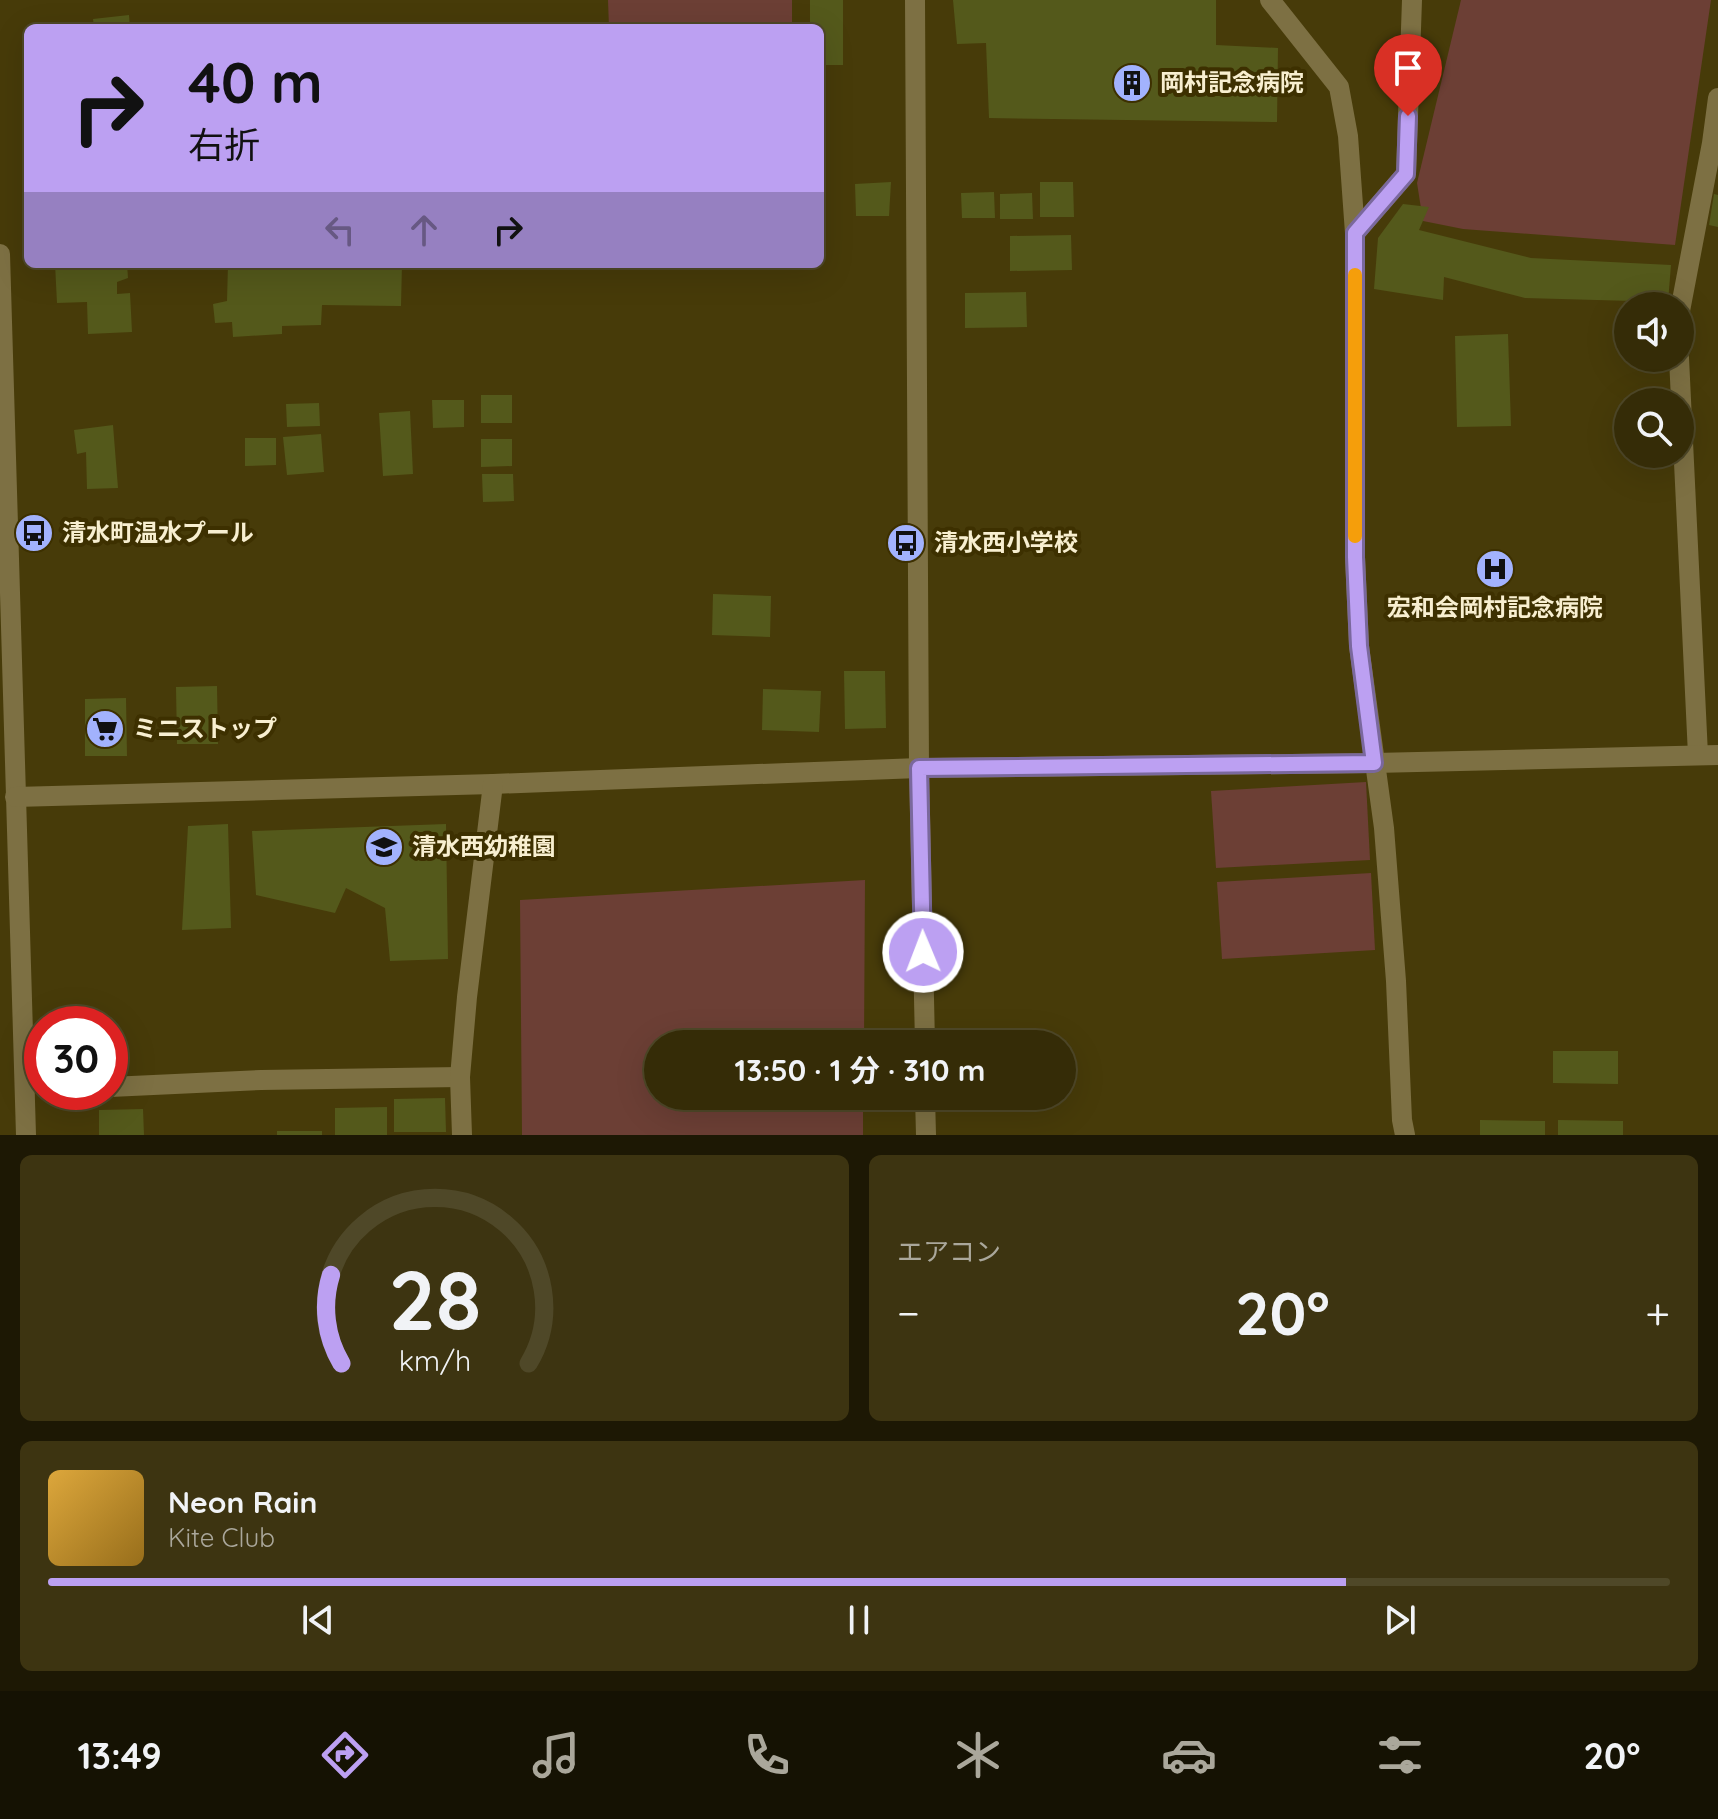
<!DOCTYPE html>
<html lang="ja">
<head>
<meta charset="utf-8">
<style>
  :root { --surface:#352c07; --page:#3d3411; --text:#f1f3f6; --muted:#aaa79b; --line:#4f4828; --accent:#bca0f2 }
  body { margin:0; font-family:Quicksand,"Noto Sans JP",sans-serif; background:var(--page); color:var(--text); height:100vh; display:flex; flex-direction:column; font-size:30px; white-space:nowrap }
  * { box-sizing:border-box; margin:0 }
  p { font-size:26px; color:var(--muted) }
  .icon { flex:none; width:44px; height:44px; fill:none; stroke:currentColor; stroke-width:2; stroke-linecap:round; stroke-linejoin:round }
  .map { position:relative; height:1135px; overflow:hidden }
  .side { display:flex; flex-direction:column; gap:20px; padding:20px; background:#1d1804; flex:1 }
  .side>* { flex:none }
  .banner { position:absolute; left:24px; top:24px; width:800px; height:244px; border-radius:12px; box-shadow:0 8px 32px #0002,0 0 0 2px var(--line); background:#bca0f2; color:#111; overflow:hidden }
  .buttons { position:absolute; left:1614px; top:292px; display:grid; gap:16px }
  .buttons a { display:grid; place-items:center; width:80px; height:80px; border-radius:50%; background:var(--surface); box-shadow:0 8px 32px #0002,0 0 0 2px var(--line); font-size:40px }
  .speed { position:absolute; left:24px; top:1006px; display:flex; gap:16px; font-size:40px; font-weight:700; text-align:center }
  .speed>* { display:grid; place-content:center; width:104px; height:104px; border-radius:50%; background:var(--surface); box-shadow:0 8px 32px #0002,0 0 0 2px var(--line); line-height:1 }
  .speed .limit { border:12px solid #d22; background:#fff; color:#111 }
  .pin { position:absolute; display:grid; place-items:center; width:68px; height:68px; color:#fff; margin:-82px -34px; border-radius:50% 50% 50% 0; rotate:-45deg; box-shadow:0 0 8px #0007 }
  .pin .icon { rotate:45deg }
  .me { position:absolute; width:88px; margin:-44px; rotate:359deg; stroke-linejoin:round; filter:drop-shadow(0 0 6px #0008) }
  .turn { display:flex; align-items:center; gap:28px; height:168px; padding:0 32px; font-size:36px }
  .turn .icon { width:104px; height:104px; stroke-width:2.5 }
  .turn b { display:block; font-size:56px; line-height:68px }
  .lanes { display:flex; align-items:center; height:76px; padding:0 32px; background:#0003; justify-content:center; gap:40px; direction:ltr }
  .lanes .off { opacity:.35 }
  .big { font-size:60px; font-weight:700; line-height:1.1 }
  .side .card { flex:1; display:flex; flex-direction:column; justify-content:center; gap:12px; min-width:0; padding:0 28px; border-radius:12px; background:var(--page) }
  .side .dial { align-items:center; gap:0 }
  .dial svg { height:208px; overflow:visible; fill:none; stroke:var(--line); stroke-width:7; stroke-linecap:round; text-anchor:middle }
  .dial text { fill:var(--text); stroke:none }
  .song { display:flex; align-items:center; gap:24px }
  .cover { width:96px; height:96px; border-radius:12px; background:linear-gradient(135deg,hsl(40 70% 55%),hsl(40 70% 35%)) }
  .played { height:8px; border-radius:4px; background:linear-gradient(90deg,var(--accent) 80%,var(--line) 80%) }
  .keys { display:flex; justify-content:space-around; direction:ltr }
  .heat { display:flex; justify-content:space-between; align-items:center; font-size:44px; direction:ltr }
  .side .tiles { flex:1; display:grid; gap:20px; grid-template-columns:1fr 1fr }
  .card:last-child { grid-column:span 2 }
  .trip { position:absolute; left:644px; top:1030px; width:432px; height:80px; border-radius:40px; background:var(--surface); box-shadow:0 8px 32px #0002,0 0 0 2px var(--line); font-weight:700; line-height:80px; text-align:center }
  .dock { display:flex; height:128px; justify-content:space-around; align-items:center; background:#151203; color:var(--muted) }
  .dock .icon { width:56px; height:56px }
  .dock .on { color:var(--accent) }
  .dock b { font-size:36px; color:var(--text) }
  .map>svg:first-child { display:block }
  .green { fill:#6c3f35 }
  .building { fill:#54591b }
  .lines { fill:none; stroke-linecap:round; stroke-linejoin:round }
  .minor { stroke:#7d7043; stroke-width:20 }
  .route-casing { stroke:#7a689d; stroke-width:20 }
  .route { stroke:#bca0f2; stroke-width:14 }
  .slow { stroke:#f59e0b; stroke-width:14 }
  .labels { text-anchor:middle; stroke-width:8; stroke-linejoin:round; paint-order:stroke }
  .poi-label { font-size:24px; font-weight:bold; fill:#f8efd0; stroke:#3d3000; text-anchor:start }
</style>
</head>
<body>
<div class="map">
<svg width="1718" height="1135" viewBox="0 0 1718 1135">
  <rect width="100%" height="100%" fill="#473b09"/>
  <g class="green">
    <polygon points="608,0 792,0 792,28 609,28"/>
    <polygon points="1461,0 1711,0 1675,245 1463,229 1423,221 1417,183"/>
    <polygon points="1366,782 1370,860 1216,868 1211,791"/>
    <polygon points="1371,873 1375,950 1222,959 1217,882"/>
    <polygon points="865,880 864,1044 658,1044 658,1096 863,1096 863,1135 522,1135 520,900"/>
  </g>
  <g class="building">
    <polygon points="810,0 843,0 843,65 820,65 820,28 810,28"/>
    <polygon points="953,0 1216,0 1216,45 1278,48 1277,122 989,118 986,43 957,44"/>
    <polygon points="129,15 130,28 94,28 93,19"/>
    <polygon points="891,182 889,216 856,216 855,184"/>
    <polygon points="1040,182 1073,182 1074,217 1040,217"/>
    <polygon points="994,192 995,218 962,218 961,193"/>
    <polygon points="1032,193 1033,219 1000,219 1000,194"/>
    <polygon points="1714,194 1718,195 1718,227 1709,225"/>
    <polygon points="1403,204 1429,207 1419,230 1531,258 1671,265 1668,302 1525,298 1444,277 1443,300 1374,289 1378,238"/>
    <polygon points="1071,235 1072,270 1010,271 1010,236"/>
    <polygon points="55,264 127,264 128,278 117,282 117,294 130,293 132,332 88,334 87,302 57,303"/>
    <polygon points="228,264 402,264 401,306 322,305 321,325 282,326 282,334 233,337 232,322 215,323 213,304 227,301"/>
    <polygon points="1026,292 1027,327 965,328 965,293"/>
    <polygon points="1508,334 1511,426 1457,427 1455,336"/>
    <rect x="481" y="395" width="31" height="28"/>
    <polygon points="432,400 464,400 464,427 433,428"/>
    <polygon points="319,403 320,426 287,427 286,404"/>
    <polygon points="410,411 413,474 383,476 379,413"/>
    <polygon points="113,425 118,488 87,489 86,452 77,454 74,430"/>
    <polygon points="321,434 324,472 287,475 283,437"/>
    <polygon points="245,438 276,438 276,465 245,466"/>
    <polygon points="481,439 512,439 512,466 481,467"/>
    <polygon points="482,474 513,474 514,501 483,502"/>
    <polygon points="713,594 771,596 770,637 712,635"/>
    <polygon points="844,671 885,671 886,728 845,729"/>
    <polygon points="217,686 218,744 177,744 176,687"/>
    <polygon points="763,689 821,691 819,732 762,730"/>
    <polygon points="126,698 127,756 85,756 85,699"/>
    <polygon points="228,824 231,928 182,930 188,826"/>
    <polygon points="446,824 448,959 390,961 385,908 346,888 335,913 256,895 252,831"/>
    <polygon points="1553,1051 1618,1051 1618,1084 1553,1083"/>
    <polygon points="445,1098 446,1132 394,1132 394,1099"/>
    <polygon points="387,1107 387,1135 335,1135 335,1108"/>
    <polygon points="143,1109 144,1135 99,1135 99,1110"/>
    <polygon points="1480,1120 1545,1121 1545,1135 1480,1135"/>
    <polygon points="1558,1120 1623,1121 1623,1135 1558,1135"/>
    <rect x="277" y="1131" width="45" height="4"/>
  </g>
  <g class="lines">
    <g class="minor">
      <polyline points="915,0 919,768 925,1044"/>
      <polyline points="1270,0 1339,87 1348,136 1355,233 1355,557 1359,646 1384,828 1396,981 1402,1120 1405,1135"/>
      <polyline points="1355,233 1406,174 1412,0"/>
      <polyline points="0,254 26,1135"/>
      <polyline points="1680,311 1712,143 1718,98"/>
      <polyline points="1679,358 1698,755"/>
      <polyline points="15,797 493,784 919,768 1374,763 1718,755"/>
      <polyline points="110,1087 261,1080 460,1077"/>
      <polyline points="925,1096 926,1135"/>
      <polyline points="462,1135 460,1077 467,997 493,784"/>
    </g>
  </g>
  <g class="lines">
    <g class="route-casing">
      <polyline id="route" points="923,952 919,768 1374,763 1359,646 1355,557 1355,233 1406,174 1408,116"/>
    </g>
    <use href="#route" class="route"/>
    <polyline class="slow" points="1355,275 1355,536"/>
  </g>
  <defs>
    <g id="building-disc" transform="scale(2)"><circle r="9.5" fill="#a2b2fd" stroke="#3d3000"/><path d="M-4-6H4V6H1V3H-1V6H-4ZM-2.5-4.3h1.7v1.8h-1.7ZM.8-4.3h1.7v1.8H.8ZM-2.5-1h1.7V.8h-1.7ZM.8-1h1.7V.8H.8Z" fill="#111"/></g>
    <g id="bus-disc" transform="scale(2)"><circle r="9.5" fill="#a2b2fd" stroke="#3d3000"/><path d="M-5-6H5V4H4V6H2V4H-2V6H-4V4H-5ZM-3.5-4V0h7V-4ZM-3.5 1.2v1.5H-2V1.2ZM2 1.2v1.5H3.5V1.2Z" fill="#111"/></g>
    <g id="hospital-disc" transform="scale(2)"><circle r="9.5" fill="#a2b2fd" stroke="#3d3000"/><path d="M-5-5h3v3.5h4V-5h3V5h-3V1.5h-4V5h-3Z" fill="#111"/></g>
    <g id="supermarket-disc" transform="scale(2)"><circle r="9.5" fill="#a2b2fd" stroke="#3d3000"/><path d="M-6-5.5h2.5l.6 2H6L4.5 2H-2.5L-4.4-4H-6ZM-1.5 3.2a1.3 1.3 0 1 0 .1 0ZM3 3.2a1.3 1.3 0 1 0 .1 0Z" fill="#111"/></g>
    <g id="school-disc" transform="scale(2)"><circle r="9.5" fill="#a2b2fd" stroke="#3d3000"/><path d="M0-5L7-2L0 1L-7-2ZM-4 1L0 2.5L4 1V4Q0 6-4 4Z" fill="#111"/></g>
  </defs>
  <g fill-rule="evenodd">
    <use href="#building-disc" x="1132" y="83"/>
    <use href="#bus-disc" x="34" y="533"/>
    <use href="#bus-disc" x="906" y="543"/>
    <use href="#hospital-disc" x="1495" y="569"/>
    <use href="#supermarket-disc" x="105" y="729"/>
    <use href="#school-disc" x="384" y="847"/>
  </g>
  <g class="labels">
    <g class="poi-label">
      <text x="1160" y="91">岡村記念病院</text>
      <text x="62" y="541">清水町温水プール</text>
      <text x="934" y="551">清水西小学校</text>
      <text x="1495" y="616" text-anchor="middle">宏和会岡村記念病院</text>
      <text x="133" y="737">ミニストップ</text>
      <text x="412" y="855">清水西幼稚園</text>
    </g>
  </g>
</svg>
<div class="buttons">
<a><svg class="icon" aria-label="sound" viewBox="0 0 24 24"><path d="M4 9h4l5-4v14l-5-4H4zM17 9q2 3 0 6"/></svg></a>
<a><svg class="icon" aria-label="search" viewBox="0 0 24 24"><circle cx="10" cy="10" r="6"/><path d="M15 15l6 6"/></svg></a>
</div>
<div class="speed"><div class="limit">30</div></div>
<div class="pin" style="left:1408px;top:116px;background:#d93025"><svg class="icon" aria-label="arrive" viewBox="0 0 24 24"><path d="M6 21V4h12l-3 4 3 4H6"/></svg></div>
<svg class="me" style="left:923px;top:952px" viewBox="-20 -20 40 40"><circle r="17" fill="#bca0f2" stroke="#fff" stroke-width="3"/><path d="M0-11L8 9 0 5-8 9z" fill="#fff"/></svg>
<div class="trip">13:50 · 1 分 · 310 m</div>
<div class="banner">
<div class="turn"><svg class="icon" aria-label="right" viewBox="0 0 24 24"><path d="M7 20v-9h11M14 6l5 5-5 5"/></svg><div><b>40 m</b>右折</div></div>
<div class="lanes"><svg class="icon off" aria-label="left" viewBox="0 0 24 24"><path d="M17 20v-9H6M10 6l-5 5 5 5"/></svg><svg class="icon off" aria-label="ahead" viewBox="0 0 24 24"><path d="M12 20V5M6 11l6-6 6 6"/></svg><svg class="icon" aria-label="right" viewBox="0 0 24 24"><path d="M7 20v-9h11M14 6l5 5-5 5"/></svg></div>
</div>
</div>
<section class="side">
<div class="tiles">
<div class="card dial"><svg viewBox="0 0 100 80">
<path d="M14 69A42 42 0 1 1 86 69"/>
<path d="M14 69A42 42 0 0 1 10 35" stroke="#bca0f2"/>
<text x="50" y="56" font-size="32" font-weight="700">28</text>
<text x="50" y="72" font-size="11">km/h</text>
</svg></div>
<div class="card"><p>エアコン</p>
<div class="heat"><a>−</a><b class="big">20°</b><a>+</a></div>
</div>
<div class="card">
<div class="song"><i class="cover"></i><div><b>Neon Rain</b><p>Kite Club</p></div></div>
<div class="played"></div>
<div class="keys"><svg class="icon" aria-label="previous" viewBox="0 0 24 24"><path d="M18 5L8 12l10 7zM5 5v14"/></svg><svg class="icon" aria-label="pause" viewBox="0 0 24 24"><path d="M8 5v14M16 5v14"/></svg><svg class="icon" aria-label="next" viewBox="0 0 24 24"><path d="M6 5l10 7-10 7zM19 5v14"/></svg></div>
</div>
</div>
</section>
<nav class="dock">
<b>13:49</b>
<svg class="icon on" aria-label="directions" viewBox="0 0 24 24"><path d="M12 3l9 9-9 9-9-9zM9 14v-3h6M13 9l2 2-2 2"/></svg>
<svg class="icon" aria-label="music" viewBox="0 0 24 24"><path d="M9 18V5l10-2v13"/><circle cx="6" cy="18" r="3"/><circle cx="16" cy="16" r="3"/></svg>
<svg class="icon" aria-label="phone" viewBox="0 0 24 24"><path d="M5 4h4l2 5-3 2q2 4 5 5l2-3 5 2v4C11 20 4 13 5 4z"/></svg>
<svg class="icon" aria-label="climate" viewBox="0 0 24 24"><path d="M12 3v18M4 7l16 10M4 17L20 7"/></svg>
<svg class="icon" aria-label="car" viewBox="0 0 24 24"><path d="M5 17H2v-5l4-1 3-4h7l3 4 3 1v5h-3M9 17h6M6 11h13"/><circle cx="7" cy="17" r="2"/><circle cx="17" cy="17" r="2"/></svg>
<svg class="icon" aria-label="filters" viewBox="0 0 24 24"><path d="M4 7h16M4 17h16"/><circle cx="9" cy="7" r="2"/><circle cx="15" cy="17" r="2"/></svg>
<b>20°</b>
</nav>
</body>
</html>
